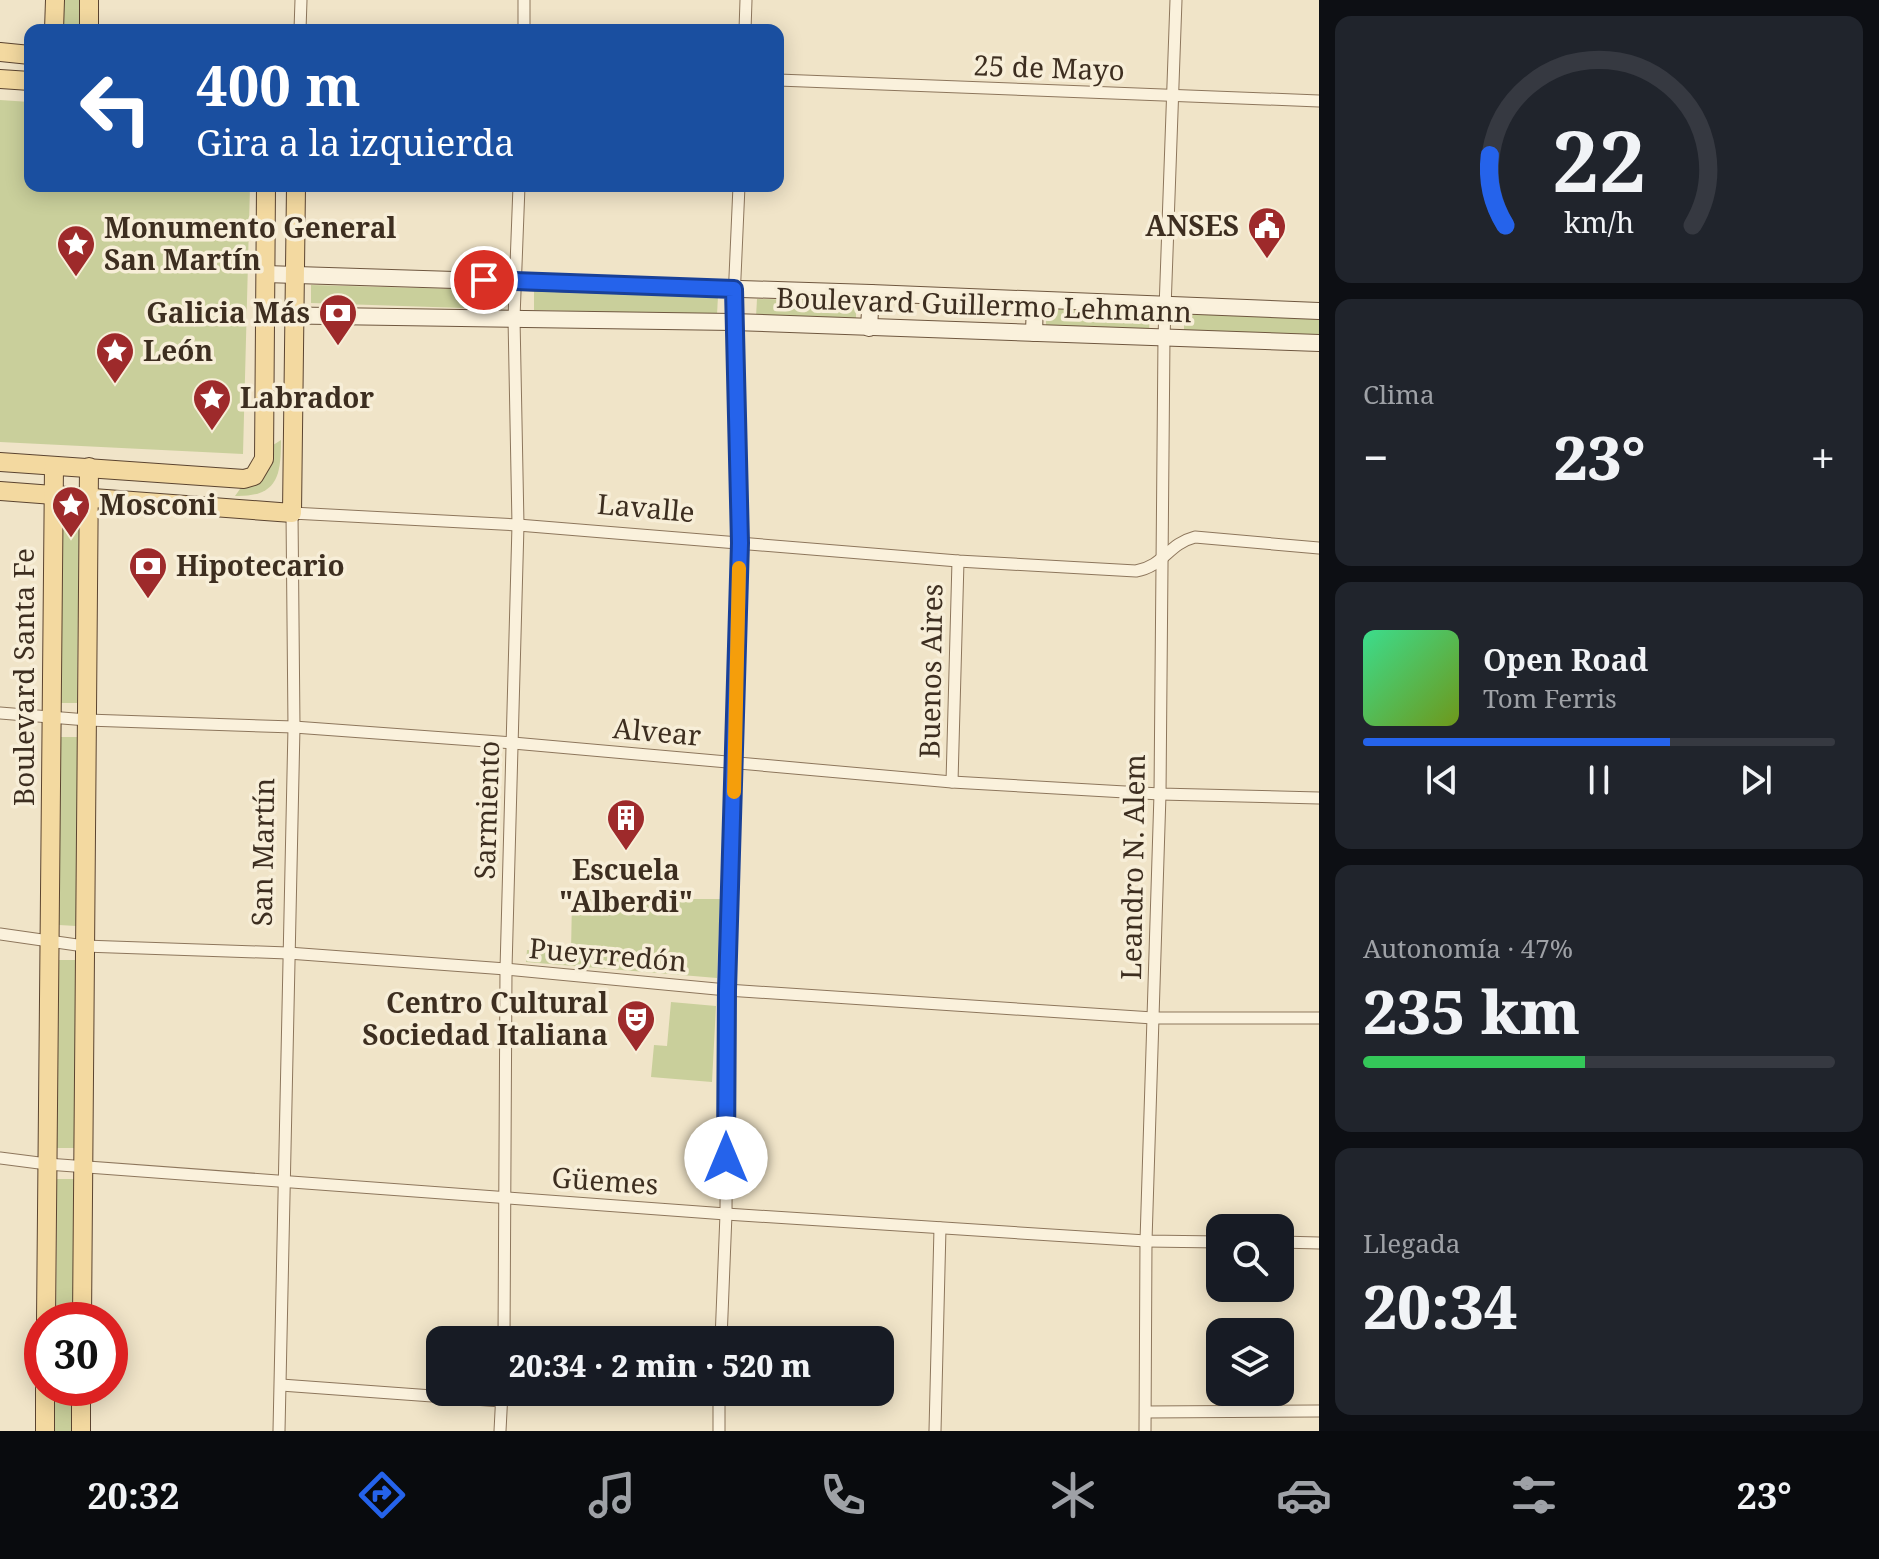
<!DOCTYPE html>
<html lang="es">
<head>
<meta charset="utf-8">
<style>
  :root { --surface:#171b24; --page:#20242c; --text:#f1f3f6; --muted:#9ea1a6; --line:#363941; --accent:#2563eb }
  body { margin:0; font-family:"Noto Serif",serif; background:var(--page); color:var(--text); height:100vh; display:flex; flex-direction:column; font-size:30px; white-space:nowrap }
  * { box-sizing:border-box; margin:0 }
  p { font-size:26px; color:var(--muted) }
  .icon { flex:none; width:44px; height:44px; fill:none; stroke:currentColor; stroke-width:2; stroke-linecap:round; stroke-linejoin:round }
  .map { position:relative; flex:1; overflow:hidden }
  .side { display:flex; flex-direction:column; gap:16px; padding:16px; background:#0d0f14; width:560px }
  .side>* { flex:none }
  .guide { position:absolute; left:24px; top:24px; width:760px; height:168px; border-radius:16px; box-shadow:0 4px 20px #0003; background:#1a4fa0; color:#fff; overflow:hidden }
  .tools { position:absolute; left:1206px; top:1214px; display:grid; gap:16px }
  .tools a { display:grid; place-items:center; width:88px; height:88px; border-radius:16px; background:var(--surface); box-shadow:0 4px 20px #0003; font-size:40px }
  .speed { position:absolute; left:24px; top:1302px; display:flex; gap:16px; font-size:40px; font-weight:700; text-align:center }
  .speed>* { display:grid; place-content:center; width:104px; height:104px; border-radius:50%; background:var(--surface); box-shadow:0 4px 20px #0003; line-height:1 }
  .speed .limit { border:12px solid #d22; background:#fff; color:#111 }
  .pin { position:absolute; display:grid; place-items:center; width:68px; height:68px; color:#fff; margin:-34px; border:4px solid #fff; border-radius:50%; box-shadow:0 2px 8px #0007 }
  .me { position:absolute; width:88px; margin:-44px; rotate:0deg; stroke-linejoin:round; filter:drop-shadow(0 0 6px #0008) }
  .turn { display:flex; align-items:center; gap:28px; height:168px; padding:0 40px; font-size:36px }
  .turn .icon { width:104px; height:104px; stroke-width:2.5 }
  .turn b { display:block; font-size:56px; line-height:68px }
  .big { font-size:60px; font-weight:800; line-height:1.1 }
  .side .tile { flex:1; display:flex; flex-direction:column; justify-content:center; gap:12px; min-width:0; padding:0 28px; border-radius:16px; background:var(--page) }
  .side .dial { align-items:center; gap:0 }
  .dial svg { height:208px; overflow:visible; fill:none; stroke:var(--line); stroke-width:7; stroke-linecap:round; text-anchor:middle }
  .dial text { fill:var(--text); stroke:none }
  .song { display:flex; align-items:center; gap:24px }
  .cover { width:96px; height:96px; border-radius:12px; background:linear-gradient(135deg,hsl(150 70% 55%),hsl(80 70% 35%)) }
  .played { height:8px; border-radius:4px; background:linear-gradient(90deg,var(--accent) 65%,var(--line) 65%) }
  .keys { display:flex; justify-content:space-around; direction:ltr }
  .heat { display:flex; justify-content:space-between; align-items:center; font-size:44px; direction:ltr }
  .charge { height:12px; border-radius:6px; background:linear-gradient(90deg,#34c759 47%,var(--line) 0) }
  .trip { position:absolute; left:426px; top:1326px; width:468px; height:80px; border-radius:16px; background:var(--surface); box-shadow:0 4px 20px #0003; font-weight:800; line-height:80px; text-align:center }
  .menu { display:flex; height:128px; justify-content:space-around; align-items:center; background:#090b0e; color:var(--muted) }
  .menu .icon { width:56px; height:56px }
  .menu .active { color:var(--accent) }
  .menu b { font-size:36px; color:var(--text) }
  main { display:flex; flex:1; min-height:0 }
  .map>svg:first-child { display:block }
  .green { fill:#c9cf9b }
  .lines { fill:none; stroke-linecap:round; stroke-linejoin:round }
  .street-casing { stroke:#8d765c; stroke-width:13 }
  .secondary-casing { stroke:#6f573f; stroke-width:18 }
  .primary-casing { stroke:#5b4430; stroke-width:20 }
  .street { stroke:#faf1dc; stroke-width:11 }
  .secondary { stroke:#faf1dc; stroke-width:16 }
  .primary { stroke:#f3d9a0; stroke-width:18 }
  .route-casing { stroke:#184099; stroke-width:20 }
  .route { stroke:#2563eb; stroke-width:14 }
  .slow { stroke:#f59e0b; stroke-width:14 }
  .labels { text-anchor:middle; stroke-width:7; stroke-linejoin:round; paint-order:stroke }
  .street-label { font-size:28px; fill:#3d2e20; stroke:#f7eed8 }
  .poi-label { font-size:28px; font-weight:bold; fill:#3d2e20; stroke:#f7eed8; text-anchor:start }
</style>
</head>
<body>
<main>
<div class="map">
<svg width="1319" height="1431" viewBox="0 0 1319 1431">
  <rect width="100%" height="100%" fill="#f0e4c8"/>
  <g class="green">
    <rect x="62" y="0" width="19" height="30"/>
    <polygon points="0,100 30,102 30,186 250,186 243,454 0,442"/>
    <polygon points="311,285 494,290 494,309 311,303"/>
    <polygon points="534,291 718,296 717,315 534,310"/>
    <polygon points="757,299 856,301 856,320 756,317"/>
    <polygon points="1046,308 1150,313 1149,331 1046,327"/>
    <polygon points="1184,313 1319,318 1319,337 1184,331"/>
    <path d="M 281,440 C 281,477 277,497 235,496 L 270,447 Z"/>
    <polygon points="62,514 79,514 77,703 61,703"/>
    <polygon points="61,737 78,737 76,926 59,925"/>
    <polygon points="572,899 720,899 717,978 526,962 527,950 571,952"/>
    <polygon points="59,960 76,960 74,1148 57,1148"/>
    <polygon points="671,1002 716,1006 712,1082 651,1077 654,1045 667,1046"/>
    <polygon points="57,1179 74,1179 73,1320 56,1320"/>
    <polygon points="55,1392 72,1392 71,1431 54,1431"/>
  </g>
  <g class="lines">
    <g class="street-casing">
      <g id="street">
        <polyline points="300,30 301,0"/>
        <polyline points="524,30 524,0"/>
        <polyline points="745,30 746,0"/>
        <polyline points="778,80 1319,101"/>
        <polyline points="0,713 87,720 294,727 513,743 952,782 1160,794 1319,798"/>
        <polyline points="952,782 958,561"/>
        <polyline points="0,934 84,946 288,953 506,969 727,990 1153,1018 1319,1018"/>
        <polyline points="0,1158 47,1164 726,1214 1146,1241 1220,1242"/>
        <polyline points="1280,1242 1319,1243"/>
        <polyline points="504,1340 506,969 518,525 514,318 519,186"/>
        <polyline points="721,1340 726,1214 727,990 740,543 733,322 739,186"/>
        <polyline points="281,1385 501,1401"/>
        <polyline points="1146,1412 1319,1411"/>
        <path d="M 279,1431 L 294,727 L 292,513 L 518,525 L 958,561 L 1136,571 C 1164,566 1168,544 1195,537 L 1319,548"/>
        <polyline points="500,1431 502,1392"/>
        <polyline points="719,1431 719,1392"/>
        <polyline points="935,1431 940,1228"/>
        <polyline points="1145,1431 1146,1241 1160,794 1164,337 1176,0"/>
      </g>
    </g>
    <g class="secondary-casing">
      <g id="secondary">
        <polyline points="265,274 871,293 1319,311"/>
        <polyline points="264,315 733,322 1319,343"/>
        <polyline points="869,328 871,293"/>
        <polyline points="1034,333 1035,301"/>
      </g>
    </g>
    <g class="primary-casing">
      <g id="primary">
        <polyline points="54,30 55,0"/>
        <polyline points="89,30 89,0"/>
        <polyline points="0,52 30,55"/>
        <polyline points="0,79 30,81"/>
        <polyline points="0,462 244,479 254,476 264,459 266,186"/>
        <polyline points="0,491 292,513 296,186"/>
        <polyline points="46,1320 54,466"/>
        <polyline points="82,1320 89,467"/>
        <polyline points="45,1431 45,1388"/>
        <polyline points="81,1431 81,1388"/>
      </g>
    </g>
    <use href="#street" class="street"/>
    <use href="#secondary" class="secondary"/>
    <use href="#primary" class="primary"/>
  </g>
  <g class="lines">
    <g class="route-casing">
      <polyline id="route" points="484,280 734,289 740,543 727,990 726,1158"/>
    </g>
    <use href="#route" class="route"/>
    <polyline class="slow" points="734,792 739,568"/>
  </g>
  <defs>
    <g id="civic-pin" transform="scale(2)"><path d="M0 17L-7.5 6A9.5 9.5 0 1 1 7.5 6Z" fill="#9e2a2b" stroke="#f7eed8"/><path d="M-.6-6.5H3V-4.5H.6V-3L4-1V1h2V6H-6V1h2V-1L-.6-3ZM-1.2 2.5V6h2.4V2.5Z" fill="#fff"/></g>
    <g id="sight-pin" transform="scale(2)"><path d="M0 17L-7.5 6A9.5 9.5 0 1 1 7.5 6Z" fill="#9e2a2b" stroke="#f7eed8"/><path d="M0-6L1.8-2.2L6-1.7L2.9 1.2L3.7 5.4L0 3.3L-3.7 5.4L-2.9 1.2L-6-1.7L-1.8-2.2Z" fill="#fff"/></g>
    <g id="bank-pin" transform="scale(2)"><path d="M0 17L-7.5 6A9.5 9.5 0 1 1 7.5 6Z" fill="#9e2a2b" stroke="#f7eed8"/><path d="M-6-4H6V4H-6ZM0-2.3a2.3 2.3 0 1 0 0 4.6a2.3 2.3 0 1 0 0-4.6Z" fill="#fff"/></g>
    <g id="building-pin" transform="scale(2)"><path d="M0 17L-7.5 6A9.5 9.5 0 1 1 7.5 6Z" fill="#9e2a2b" stroke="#f7eed8"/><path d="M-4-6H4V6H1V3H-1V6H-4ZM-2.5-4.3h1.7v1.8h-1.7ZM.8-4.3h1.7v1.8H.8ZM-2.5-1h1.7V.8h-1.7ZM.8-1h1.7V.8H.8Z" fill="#fff"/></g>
    <g id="theatre-pin" transform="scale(2)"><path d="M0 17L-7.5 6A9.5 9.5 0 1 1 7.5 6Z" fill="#9e2a2b" stroke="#f7eed8"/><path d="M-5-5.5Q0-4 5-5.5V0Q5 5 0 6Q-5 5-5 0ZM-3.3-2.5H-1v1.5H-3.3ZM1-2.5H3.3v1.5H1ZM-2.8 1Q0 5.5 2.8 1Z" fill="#fff"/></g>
  </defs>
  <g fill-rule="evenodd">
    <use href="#civic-pin" x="1267" y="226"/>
    <use href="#sight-pin" x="76" y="244"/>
    <use href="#bank-pin" x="338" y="313"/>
    <use href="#sight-pin" x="115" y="351"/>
    <use href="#sight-pin" x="212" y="398"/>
    <use href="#sight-pin" x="71" y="505"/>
    <use href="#bank-pin" x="148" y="566"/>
    <use href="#building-pin" x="626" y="818"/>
    <use href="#theatre-pin" x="636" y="1019"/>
  </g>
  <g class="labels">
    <g class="street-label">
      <text transform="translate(1049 68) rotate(2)" y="10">25 de Mayo</text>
      <text transform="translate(984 305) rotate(2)" y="10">Boulevard Guillermo Lehmann</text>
      <text transform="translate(646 508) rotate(5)" y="10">Lavalle</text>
      <text transform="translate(931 671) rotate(-89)" y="10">Buenos Aires</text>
      <text transform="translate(24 677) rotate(-90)" y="10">Boulevard Santa Fe</text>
      <text transform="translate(657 732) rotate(5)" y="10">Alvear</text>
      <text transform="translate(487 810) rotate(-88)" y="10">Sarmiento</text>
      <text transform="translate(263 852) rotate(-89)" y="10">San Martín</text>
      <text transform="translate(1133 867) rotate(-89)" y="10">Leandro N. Alem</text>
      <text transform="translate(608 955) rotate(5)" y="10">Pueyrredón</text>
      <text transform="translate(605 1181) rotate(4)" y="10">Güemes</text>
    </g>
    <g class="poi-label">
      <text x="1239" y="236" text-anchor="end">ANSES</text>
      <text x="104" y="238">Monumento General<tspan x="104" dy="32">San Martín</tspan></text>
      <text x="310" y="323" text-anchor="end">Galicia Más</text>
      <text x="143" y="361">León</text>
      <text x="240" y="408">Labrador</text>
      <text x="99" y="515">Mosconi</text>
      <text x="176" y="576">Hipotecario</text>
      <text x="626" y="880" text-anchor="middle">Escuela<tspan x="626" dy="32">"Alberdi"</tspan></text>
      <text x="608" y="1013" text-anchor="end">Centro Cultural<tspan x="608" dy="32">Sociedad Italiana</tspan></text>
    </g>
  </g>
</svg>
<div class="tools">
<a><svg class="icon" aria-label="search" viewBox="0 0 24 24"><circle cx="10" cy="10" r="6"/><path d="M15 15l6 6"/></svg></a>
<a><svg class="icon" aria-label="layers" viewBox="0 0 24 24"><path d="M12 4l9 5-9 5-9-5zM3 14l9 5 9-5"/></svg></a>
</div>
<div class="speed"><div class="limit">30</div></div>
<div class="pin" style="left:484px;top:280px;background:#d93025"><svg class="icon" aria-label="arrive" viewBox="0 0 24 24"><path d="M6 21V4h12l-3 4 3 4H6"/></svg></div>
<svg class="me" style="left:726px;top:1158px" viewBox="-20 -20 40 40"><circle r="19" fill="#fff"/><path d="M0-13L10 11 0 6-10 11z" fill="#2563eb"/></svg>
<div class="trip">20:34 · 2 min · 520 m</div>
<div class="guide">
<div class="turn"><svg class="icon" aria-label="left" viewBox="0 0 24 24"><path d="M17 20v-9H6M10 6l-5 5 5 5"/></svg><div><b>400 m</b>Gira a la izquierda</div></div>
</div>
</div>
<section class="side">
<div class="tile dial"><svg viewBox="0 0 100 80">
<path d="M14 69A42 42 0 1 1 86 69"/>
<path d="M14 69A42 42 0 0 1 8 42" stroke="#2563eb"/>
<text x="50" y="56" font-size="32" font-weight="700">22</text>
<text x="50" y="72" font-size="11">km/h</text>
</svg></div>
<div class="tile"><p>Clima</p>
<div class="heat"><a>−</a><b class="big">23°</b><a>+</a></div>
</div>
<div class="tile">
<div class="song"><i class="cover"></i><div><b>Open Road</b><p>Tom Ferris</p></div></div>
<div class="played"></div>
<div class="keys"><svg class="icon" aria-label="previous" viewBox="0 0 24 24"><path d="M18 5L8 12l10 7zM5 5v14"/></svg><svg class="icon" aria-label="pause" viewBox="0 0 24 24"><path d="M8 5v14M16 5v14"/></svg><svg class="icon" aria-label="next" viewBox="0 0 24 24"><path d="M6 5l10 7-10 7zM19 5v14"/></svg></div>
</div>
<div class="tile"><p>Autonomía · 47%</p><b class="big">235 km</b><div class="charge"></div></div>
<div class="tile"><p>Llegada</p><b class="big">20:34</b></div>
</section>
</main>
<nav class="menu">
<b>20:32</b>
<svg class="icon active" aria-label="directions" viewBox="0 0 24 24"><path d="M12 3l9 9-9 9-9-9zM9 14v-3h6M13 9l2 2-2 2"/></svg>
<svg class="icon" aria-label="music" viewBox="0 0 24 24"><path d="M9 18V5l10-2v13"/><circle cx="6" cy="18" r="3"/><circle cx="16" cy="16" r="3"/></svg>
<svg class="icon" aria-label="phone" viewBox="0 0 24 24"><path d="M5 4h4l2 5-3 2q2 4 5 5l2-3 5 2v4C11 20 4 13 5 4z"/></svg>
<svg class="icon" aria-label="climate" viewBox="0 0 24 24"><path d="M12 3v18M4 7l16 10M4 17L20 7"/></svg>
<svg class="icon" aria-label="car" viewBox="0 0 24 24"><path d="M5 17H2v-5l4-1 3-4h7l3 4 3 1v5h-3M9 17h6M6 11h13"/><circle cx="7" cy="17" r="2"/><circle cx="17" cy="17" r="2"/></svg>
<svg class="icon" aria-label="filters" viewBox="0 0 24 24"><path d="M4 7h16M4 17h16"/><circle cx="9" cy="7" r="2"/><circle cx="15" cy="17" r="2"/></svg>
<b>23°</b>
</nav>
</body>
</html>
